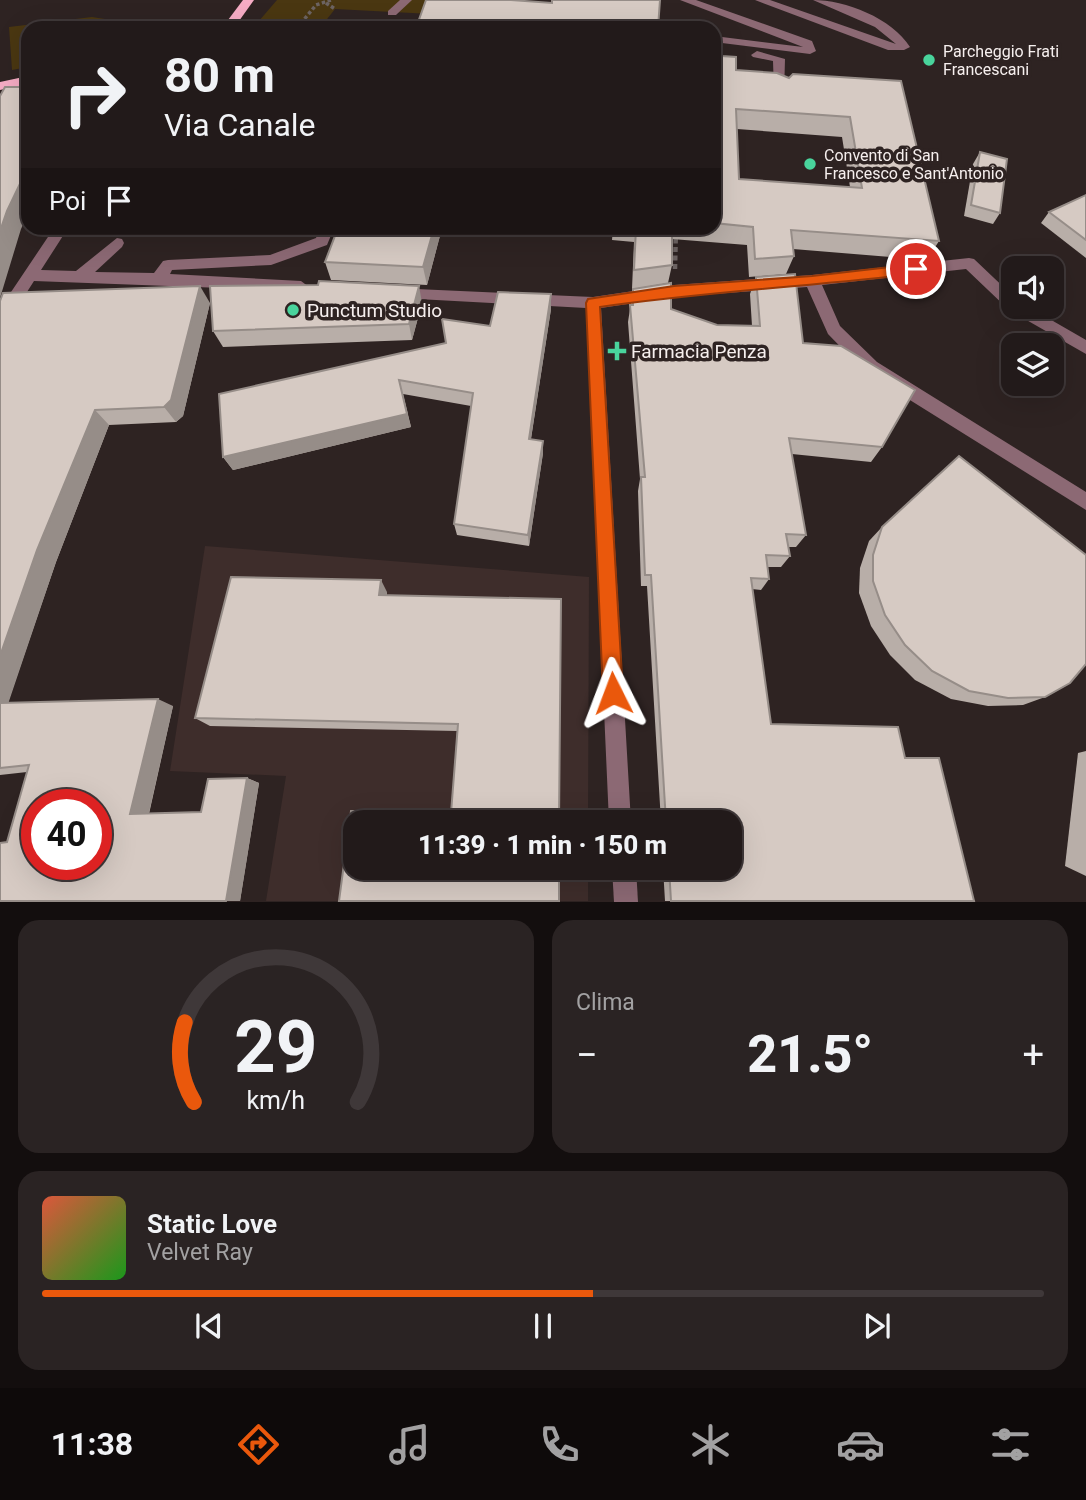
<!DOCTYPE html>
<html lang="it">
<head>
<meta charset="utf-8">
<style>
  :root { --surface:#221a1a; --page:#2a2323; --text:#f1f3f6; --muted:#a2a1a2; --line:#3f3839; --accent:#ea580c }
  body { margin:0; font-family:Roboto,sans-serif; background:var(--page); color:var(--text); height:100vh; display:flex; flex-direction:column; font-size:26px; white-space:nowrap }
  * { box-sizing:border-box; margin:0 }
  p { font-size:23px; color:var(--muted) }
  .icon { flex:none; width:38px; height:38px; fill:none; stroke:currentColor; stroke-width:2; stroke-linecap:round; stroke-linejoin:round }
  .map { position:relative; height:902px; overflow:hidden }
  .drawer { display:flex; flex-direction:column; gap:18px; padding:18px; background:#130e0e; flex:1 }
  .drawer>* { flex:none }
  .guide { position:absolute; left:21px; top:21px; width:700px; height:214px; border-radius:21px; box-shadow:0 7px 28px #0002,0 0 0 2px var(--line); background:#221a1a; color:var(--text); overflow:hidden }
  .controls { position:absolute; left:1001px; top:256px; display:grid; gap:14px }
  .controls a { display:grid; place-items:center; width:63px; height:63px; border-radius:14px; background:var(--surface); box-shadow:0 7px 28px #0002,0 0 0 2px var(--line); font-size:35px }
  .speed { position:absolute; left:21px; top:789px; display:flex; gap:14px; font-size:35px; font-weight:700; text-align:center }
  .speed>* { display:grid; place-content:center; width:91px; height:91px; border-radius:50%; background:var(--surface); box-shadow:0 7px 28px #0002,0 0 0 2px var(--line); line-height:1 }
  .speed .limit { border:10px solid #d22; background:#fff; color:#111 }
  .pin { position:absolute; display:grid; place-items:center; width:60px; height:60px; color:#fff; margin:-30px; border:4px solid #fff; border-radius:50%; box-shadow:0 2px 7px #0007 }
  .me { position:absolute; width:77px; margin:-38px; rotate:357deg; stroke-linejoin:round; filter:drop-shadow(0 0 5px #0008) }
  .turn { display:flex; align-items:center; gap:24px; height:147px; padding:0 28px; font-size:32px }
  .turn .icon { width:91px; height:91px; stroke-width:2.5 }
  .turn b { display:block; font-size:49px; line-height:60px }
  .then { display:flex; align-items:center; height:66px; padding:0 28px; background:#0003; gap:14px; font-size:26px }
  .big { font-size:52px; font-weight:800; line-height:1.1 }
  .drawer .tile { flex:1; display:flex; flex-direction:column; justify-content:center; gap:10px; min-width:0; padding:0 24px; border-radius:21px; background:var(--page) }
  .drawer .dial { align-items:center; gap:0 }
  .dial svg { height:182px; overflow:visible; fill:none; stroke:var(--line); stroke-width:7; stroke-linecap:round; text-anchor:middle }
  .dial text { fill:var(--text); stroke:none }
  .song { display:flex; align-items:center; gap:21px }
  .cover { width:84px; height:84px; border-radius:10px; background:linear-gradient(135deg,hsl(10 70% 55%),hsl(120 70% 35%)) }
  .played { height:7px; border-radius:4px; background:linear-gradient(90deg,var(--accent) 55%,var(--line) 55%) }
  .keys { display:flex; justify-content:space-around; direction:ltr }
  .heat { display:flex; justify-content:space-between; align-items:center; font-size:38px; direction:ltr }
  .drawer .tiles { flex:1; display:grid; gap:18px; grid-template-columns:1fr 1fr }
  .tile:last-child { grid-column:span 2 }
  .trip { position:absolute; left:343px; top:810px; width:399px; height:70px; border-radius:21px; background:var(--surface); box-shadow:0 7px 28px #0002,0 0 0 2px var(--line); font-weight:800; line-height:70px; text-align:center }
  .tab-bar { display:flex; height:112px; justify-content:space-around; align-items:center; background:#0e0a0a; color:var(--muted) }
  .tab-bar .icon { width:49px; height:49px }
  .tab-bar .current { color:var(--accent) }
  .tab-bar b { font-size:32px; color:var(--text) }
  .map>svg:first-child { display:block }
  .built { fill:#3e2d2b }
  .green { fill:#4a3711 }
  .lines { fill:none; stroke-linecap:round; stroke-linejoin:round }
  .path-far1 { stroke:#6c6362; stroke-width:3.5; stroke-dasharray:3.5 2.5; stroke-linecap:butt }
  .path { stroke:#6c6362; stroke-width:4.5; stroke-dasharray:5 3.5; stroke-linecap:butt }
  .minor { fill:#8c6974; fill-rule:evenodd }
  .major { fill:#f5acc4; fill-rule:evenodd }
  .wall { fill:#b8aea8; fill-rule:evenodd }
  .shaded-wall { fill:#968d88 }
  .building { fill:#d6cac3; stroke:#968d88; stroke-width:2; fill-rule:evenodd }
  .route { fill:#ea580c; stroke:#983908; stroke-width:2 }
  .poi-dot { fill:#49d49c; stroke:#2e2322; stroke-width:2.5 }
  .labels { text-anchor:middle; stroke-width:7; stroke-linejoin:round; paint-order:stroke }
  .far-poi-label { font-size:16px; fill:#f6efee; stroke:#2e2322; text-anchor:start }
  .poi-label { font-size:19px; fill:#f6efee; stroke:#2e2322; text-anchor:start }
</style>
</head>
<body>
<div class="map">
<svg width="1086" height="902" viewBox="0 0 1086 902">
  <rect width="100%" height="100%" fill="#2e2322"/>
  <polygon class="built" points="205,546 589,577 588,822 355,822 355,868 588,868 588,901 266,901 286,776 170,771"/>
  <g class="green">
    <polygon points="277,0 436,0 431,14 335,9 320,28 253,28"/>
    <polygon points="92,17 163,28 28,28 28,67 12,70 9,27"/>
  </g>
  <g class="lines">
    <g class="path-far1">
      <polyline points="326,3 335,9"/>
      <polyline points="256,25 277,28"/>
      <polyline points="297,28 316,5 331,0"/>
    </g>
    <polyline class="path" points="675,269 676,228"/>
    <g class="minor">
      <polygon points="400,0 412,0 396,15 388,15 388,11"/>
      <polygon points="680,0 696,0 812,41 816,51 810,54 714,42 714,36 803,47"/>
      <path d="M 755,0 L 770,0 L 896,44 L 875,27 L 813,0 C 845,0 892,18 910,47 L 904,50 L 888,50 Z"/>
      <polygon points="411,19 417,22 415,28 403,28 407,20"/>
      <polygon points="757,51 785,59 784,95 774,92 773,61 753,57 751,55"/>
      <polygon points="54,228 68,228 41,270 76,271 117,238 122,239 124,243 122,247 95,272 154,273 163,261 168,260 270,255 316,238 320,228 334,228 327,245 271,265 172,270 170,274 301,281 309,287 306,291 34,281 18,306 6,335 0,337 0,312 3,304"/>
      <polygon points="969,258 974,259 1013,296 1013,306 1027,306 1086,340 1086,354 1009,310 966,269 822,285 840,326 877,362 1086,492 1086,510 865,372 828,334 807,287 674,297 601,308 631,822 609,822 586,308 399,298 394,296 391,292 394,288 593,297 674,285 812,275"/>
      <polygon points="612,868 636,868 638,902 614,902"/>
    </g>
    <g class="major">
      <polygon points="243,0 254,0 234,28 222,28"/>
      <polygon points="28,76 28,84 0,90 0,82"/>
    </g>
  </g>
  <g class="wall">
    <path d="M 714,43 L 722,56 L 736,70 L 789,78 L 901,81 L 939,241 L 927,260 L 793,249 L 794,256 L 786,274 L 749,277 L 747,245 L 672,239 L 672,265 L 668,283 L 632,289 L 634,242 L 612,240 L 613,228 L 714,228 ZM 737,129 L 842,137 L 850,187 L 739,179 Z"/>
    <polygon points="980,152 1000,213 993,224 964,216 973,164"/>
    <polygon points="1086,195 1086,258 1041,223 1049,212"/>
    <polygon points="338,228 442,228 427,285 331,280 325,262"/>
    <polygon points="756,277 803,343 882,447 871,462 792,454 806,535 796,547 788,547 790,556 781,567 767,567 769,579 761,590 752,589 771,724 905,758 974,901 665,901 663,868 730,868 730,822 661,822 647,586 641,586 638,491 640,479 628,322 633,289 671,309 717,325 752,326 750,294"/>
    <polygon points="0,301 210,303 183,416 176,422 109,425 56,562 8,702 173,706 149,814 201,812 247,778 259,783 240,901 7,842 27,772 0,775"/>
    <polygon points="422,303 412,340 223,347 213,331"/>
    <polygon points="551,309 531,439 543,453 529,546 457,535 454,524 471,406 403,394 411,427 233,470 223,457 446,343 490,326"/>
    <polygon points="882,527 1045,697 1023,705 988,706 951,699 915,680 890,655 871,626 859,593 860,568 869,541"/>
    <polygon points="387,592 387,595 561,599 451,813 457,731 210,726 195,718"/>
    <polygon points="1086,751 1086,876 1065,866 1078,753"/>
  </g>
  <g class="shaded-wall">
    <polygon points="28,167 28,214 21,229 0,298 0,231 7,211"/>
    <polygon points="434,228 442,228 427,285 423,267"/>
    <polygon points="200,286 210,303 183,416 176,422 164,407"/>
    <polygon points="419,286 422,303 412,340 409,324"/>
    <polygon points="551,294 551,309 529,451 529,439"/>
    <polygon points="399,380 411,427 233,470 223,457"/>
    <polygon points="95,410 109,425 56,562 6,710 0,709 0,656 37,550"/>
    <polygon points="543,441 543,453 529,546 528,535"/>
    <polygon points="381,580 387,592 386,606 379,595"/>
    <polygon points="158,699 173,706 148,817 130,814"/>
    <polygon points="247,778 259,783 240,901 226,901"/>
  </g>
  <g class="building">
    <polygon points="426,0 511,0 552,3 552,0 660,0 658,28 416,28"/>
    <path d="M 714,43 L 722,43 L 722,56 L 736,57 L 736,70 L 777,73 L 789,78 L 793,74 L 901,81 L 939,241 L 791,230 L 794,256 L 755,259 L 753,227 L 714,223 ZM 736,109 L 850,117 L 862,188 L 739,179 Z"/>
    <polygon points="5,87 28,87 28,167 7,211 0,231 0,96"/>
    <polygon points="980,152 1007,159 1000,213 971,205"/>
    <polygon points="1086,195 1086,240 1049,212"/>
    <polygon points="338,228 434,228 423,267 325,262"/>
    <polygon points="636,228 672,228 672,265 634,270"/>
    <polygon points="795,274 803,343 841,346 915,390 882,447 789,438 806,535 786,534 790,556 766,555 769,579 751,578 771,724 898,727 905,758 939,758 974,901 671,901 669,868 730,868 730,822 666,822 651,575 645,575 641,477 645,477 630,305 633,305 633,289 671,283 671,309 717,325 760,326 756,277"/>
    <polygon points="319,281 419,286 409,324 213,331 210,286 318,285"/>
    <polygon points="200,286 171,400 164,407 95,410 37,550 0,656 0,301 3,293"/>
    <polygon points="498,292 551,294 529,439 543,441 528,535 454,524 473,393 399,380 407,414 223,457 219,394 446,343 442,319 490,326"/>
    <polygon points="959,456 1086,555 1086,664 1070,683 1045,697 1008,698 969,691 932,671 905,645 885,615 873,581 873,555 882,527"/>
    <polygon points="231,577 381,580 379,595 561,599 559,822 355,822 355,868 559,868 559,901 339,901 351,811 451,813 458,724 195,718"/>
    <path d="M 158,699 L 130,814 L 201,812 L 208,779 L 247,778 L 226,901 L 0,901 L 0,843 L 7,842 L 29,765 L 0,768 L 0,703 ZM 37,805 L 96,805 L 96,864 L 37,864 Z"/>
  </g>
  <path class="route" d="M 916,264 L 923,269 L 916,274 C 811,286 705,292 600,307 L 623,693 L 620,700 L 613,703 L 606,700 L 603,693 L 586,303 L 588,299 L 674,286 L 812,276 Z"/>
  <g class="poi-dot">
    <circle cx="929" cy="60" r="7"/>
    <circle cx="810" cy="164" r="7"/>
    <circle cx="293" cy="310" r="7"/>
    <path d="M613.5 340.5h7v7h7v7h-7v7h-7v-7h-7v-7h7z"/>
  </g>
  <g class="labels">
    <g class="far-poi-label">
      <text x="943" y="57">Parcheggio Frati<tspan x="943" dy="18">Francescani</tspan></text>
      <text x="824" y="161">Convento di San<tspan x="824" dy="18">Francesco e Sant'Antonio</tspan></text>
    </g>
    <g class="poi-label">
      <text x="307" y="317">Punctum Studio</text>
      <text x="631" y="358">Farmacia Penza</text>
    </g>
  </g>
</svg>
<div class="controls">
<a><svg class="icon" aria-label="sound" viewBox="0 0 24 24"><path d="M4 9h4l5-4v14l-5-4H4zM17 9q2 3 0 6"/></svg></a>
<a><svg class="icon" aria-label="layers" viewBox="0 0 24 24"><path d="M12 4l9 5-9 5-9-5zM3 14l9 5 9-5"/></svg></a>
</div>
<div class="speed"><div class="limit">40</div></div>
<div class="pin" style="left:916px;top:269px;background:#d93025"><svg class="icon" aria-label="arrive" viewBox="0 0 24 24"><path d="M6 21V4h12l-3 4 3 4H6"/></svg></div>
<svg class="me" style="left:613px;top:693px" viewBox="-20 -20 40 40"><path d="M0-17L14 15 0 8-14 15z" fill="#ea580c" stroke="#fff" stroke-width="4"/></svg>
<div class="trip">11:39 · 1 min · 150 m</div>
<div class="guide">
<div class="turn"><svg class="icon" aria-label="right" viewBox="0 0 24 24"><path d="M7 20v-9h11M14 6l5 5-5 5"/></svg><div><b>80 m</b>Via Canale</div></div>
<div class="then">Poi<svg class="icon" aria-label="arrive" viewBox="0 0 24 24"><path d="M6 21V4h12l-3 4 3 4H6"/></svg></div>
</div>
</div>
<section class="drawer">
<div class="tiles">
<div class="tile dial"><svg viewBox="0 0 100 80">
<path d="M14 69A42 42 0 1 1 86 69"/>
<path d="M14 69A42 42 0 0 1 10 34" stroke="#ea580c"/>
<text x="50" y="56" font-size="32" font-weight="700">29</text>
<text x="50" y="72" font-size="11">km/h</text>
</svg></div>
<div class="tile"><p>Clima</p>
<div class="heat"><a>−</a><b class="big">21.5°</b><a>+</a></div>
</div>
<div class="tile">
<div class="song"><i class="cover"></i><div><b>Static Love</b><p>Velvet Ray</p></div></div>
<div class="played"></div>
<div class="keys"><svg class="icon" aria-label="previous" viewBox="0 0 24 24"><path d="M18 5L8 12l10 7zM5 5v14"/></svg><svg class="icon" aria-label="pause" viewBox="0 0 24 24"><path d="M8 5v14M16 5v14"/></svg><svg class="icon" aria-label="next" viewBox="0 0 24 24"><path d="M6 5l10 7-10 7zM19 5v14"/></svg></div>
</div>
</div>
</section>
<nav class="tab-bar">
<b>11:38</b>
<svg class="icon current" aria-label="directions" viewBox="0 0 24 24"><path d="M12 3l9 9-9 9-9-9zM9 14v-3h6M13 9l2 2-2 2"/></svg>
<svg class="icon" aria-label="music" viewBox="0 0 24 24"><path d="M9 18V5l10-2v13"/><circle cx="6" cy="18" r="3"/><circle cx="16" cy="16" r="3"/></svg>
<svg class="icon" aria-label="phone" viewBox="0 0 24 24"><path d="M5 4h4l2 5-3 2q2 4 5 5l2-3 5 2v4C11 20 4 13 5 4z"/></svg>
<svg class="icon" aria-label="climate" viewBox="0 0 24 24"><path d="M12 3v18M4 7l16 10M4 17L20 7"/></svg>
<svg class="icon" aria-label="car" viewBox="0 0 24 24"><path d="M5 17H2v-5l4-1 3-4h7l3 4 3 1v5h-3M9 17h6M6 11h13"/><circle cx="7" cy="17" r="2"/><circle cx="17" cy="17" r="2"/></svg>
<svg class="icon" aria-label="filters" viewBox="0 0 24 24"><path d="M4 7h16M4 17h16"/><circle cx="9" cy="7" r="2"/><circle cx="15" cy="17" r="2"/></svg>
</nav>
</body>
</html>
